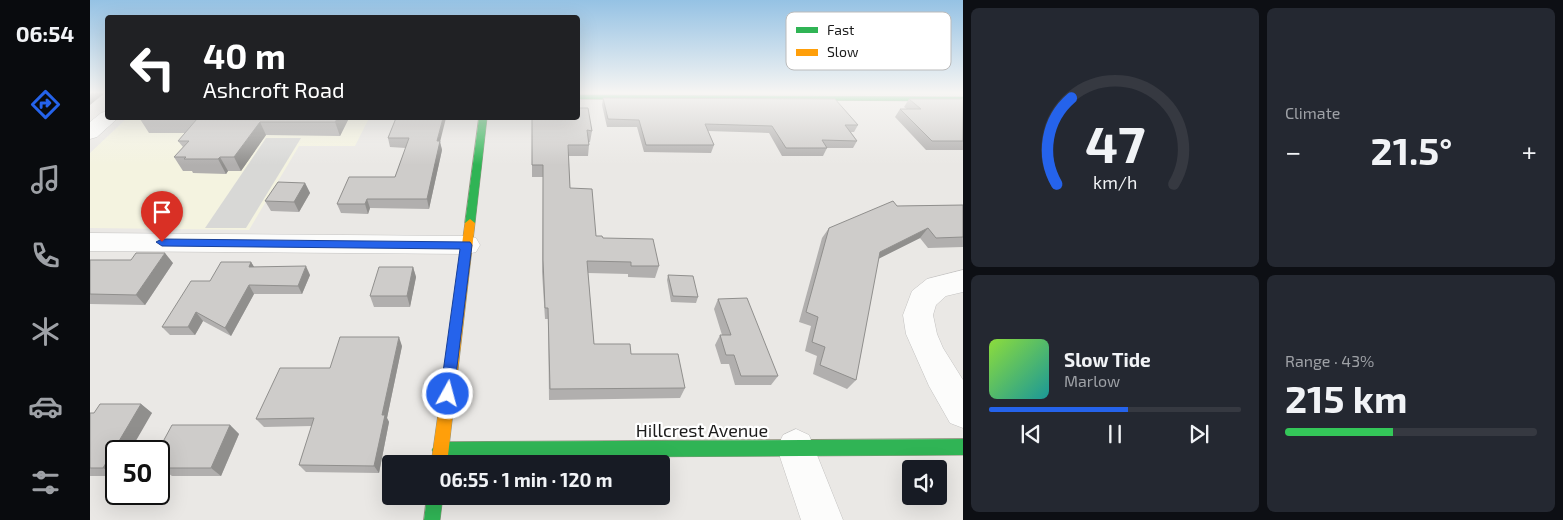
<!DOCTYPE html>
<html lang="en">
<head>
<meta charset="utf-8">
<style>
  :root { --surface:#171b24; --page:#242831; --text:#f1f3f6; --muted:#9ea1a6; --line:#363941; --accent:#2563eb }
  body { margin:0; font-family:"Exo 2",sans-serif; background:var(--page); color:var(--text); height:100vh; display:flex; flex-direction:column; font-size:19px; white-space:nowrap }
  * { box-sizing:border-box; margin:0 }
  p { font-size:16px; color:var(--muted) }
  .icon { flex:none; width:28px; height:28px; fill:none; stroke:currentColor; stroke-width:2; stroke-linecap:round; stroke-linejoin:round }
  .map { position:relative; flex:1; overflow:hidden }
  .drawer { display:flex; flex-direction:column; gap:8px; padding:8px; background:#0d0f14; width:600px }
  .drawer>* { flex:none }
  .banner { position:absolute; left:15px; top:15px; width:475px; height:105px; border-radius:5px; box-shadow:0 5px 20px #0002; background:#202124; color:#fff; overflow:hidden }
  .fabs { position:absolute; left:812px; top:460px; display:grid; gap:10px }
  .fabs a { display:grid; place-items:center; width:45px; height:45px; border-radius:5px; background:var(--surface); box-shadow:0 5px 20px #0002; font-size:25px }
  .speed { position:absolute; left:15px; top:440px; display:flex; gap:10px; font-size:25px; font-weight:700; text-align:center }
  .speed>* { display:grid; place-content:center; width:65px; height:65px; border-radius:50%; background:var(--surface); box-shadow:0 5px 20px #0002; line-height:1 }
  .speed .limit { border:2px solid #111; border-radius:8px; background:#fff; color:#111 }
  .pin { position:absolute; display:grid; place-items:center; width:42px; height:42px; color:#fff; margin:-51px -21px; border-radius:50% 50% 50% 0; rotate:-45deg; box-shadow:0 0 5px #0007 }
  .pin .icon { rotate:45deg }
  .me { position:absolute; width:55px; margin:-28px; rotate:7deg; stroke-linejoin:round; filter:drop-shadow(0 0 4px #0008) }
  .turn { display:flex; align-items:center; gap:18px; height:105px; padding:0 15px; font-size:22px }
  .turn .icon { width:65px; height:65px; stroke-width:2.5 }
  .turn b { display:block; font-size:35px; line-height:42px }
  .big { font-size:38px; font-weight:700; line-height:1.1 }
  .drawer .tile { flex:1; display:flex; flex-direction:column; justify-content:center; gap:8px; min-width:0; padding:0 18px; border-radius:8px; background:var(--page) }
  .drawer .dial { align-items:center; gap:0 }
  .dial svg { height:130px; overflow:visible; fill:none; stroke:var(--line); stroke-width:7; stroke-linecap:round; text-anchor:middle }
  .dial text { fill:var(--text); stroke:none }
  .song { display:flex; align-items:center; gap:15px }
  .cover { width:60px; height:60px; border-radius:8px; background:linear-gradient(135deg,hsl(90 70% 55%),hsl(180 70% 35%)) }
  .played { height:5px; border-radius:2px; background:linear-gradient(90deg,var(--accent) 55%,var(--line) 55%) }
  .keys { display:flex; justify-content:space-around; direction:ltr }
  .heat { display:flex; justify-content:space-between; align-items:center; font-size:28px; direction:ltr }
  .charge { height:8px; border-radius:4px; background:linear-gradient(90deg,#34c759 43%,var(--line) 0) }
  .drawer .tiles { flex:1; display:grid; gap:8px; grid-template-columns:repeat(2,1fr) }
  .trip { position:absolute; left:292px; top:455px; width:288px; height:50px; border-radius:5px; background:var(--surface); box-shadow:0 5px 20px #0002; font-weight:700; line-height:50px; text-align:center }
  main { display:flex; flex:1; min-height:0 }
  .dock { display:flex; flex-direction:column; width:90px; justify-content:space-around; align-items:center; background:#090b0e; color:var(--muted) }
  .dock .icon { width:35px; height:35px }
  .dock .current { color:var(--accent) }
  .dock b { font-size:22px; color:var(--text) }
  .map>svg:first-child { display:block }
  .education { fill:#f4f3e0 }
  .religious { fill:#d8d8d6 }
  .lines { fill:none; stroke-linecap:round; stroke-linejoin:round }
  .street-casing { stroke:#c3c2c1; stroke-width:1 }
  .fast-casing { stroke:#91927e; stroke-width:1 }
  .slow-casing { stroke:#91927e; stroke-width:1 }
  .street { fill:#fcfcfb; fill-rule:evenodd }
  .fast { fill:#30b455; fill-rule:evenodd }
  .slow { fill:#ff9f0a; fill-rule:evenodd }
  .wall { fill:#b1afae }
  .shaded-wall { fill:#908f8d }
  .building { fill:#ceccca; stroke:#908f8d }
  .route { fill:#2563eb; stroke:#184099 }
  .labels { text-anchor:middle; stroke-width:4.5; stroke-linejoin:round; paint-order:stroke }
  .near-street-label { font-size:18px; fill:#1c1c1c; stroke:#fff }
  .key { fill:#fff; stroke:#bbb; stroke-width:1 }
  .key-label { font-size:14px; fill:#1c1c1c }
</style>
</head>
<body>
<main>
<nav class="dock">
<b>06:54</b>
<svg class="icon current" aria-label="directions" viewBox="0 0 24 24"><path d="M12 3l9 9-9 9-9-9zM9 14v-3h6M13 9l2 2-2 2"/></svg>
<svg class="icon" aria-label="music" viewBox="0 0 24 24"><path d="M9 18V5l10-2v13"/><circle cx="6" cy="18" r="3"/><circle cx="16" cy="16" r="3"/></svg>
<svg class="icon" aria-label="phone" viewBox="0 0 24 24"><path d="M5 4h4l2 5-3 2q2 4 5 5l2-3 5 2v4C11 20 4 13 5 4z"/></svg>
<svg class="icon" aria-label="climate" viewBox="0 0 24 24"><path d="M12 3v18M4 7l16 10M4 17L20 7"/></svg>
<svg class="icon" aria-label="car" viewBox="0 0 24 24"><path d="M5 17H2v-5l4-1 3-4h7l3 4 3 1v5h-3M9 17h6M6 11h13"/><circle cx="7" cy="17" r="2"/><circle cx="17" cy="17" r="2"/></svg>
<svg class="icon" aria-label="filters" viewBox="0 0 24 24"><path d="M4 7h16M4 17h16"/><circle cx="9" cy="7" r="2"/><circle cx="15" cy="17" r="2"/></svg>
</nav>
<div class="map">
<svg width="873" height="520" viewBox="0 0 873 520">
  <rect width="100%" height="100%" fill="#eae8e5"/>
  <polygon class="education" points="37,118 279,118 265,146 209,146 159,230 0,228 0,153"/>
  <polygon class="religious" points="176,138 211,138 156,228 115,228"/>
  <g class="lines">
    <g class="street-casing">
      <g id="street">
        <polygon points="18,111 18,118 28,118 7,137 0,139 0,122 11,113"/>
        <polygon points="0,233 377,236 386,238 390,245 386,252 377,254 0,251"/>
        <polygon points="873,270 873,292 856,296 846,305 843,315 847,334 853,348 873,380 873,428 860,423 839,386 816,334 813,315 822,291 837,279"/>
        <polygon points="706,429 719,435 753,520 711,520 687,448 693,435"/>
      </g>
    </g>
    <g class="fast-casing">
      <g id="fast">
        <polygon points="488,95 873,97 873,101 488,99"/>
        <polygon points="389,118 397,118 385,223 380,227 375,223"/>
        <polygon points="873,439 873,455 350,458 345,455 342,450 345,445 350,442"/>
        <polygon points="337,496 353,496 350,520 334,520"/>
      </g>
    </g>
    <g class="slow-casing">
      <polygon id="slow" points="380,219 385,223 357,464 341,464 375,223"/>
    </g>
    <use href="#street" class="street"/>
    <use href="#fast" class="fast"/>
    <use href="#slow" class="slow"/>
  </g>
  <g class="wall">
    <polygon points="513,98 768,125 764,132 761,132 767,141 763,148 737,148 733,156 692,156 679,133 618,131 624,145 621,153 554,152 547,127 517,127 512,105"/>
    <polygon points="819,99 873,99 873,150 836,150 805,117 810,109 817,109 814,107"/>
    <polygon points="52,118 259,118 250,136 176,135 151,171 138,171 136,174 103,173 102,171 93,171 84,157 93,147 88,141 95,133 59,133 50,119"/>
    <polygon points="306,118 350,142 352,150 339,209 280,208 278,214 251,213 247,204 305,177 316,148 300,147 298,138"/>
    <polygon points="442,118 502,131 500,142 499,142 499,145 498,156 478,156 480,188 506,236 513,238 569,266 565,278 538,277 538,274 498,273 504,344 541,354 595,388 590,398 459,400 458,319 455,319 452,272 453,177 442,177"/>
    <polygon points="215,183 220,193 209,212 181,211 175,201"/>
    <polygon points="873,205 873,247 838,248 830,238 788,259 766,380 757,389 723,374 727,356 715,351 721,326 709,322 732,238 739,228 807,206"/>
    <polygon points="0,260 83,263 55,305 0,304"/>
    <polygon points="161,262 164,267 220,275 212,294 164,294 141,336 113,321 105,335 80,335 72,327"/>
    <polygon points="323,267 326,277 320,307 284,307 280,296"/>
    <polygon points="578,275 608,297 606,303 581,302 577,280"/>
    <polygon points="628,299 688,376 681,385 645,385 639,364 631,364 625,345 630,335 632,335 624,309"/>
    <polygon points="312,346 297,418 299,422 289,473 216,472 209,465 222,426 174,427 166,419"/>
    <polygon points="51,404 62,413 26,451 26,476 0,476 0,413 4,413"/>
    <polygon points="140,425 149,434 131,476 82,476 71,468 71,467 69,465 69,451"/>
  </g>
  <g class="shaded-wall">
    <polygon points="0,92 16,92 0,105"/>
    <polygon points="248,118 259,118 250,136 245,122"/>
    <polygon points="353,118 356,118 350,142 352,150 339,209 337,199 347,141"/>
    <polygon points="170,122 176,135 151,171 144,157"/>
    <polygon points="130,157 138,171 136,174 128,159"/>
    <polygon points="215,183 220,193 209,212 204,202"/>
    <polygon points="277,199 280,208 278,214 275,204"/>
    <polygon points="838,228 830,238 782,262 790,252"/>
    <polygon points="75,253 83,263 55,305 46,295"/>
    <polygon points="161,262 166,270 159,267"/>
    <polygon points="216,266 220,275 212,294 208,286"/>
    <polygon points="323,267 326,277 320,307 317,296"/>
    <polygon points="159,285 164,294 141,336 135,328"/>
    <polygon points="106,312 113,321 105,335 98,327"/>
    <polygon points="309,337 312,346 297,418 299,422 289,473 284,466 292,415"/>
    <polygon points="51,404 62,413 40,451 26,451 26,476 13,468"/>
    <polygon points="140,425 149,434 131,476 121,468"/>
  </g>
  <g class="building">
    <polygon points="513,98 745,99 768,125 755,125 767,141 732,140 737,148 696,148 682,126 615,124 624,145 556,145 549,120 518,119"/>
    <polygon points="819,99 873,99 873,141 842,141 810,109 831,109"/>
    <polygon points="488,108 498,108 502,131 497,130 499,145 478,145 480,188 502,189 506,236 512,236 513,238 563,239 569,266 541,266 541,262 497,261 504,344 540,344 541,354 588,354 595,388 460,389 458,308 455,308 453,260 453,165 442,165 442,118 488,118"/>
    <polygon points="52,118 248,118 245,122 170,122 144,157 130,157 128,159 94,159 96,157 84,157 99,141 88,141 107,119 50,119"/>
    <polygon points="306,118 353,118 347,141 350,141 337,199 277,199 275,204 247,204 259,177 305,177 319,138 298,138"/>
    <polygon points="188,182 215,183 204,202 175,201"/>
    <polygon points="803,201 807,206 873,205 873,237 846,238 838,228 790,252 766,380 730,365 735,347 722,342 728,317 716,312 739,228"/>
    <polygon points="46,253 75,253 46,295 0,294 0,260 41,260"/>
    <polygon points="131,262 161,262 159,267 216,266 208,286 159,285 135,328 106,312 98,327 72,327 101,281 120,281"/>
    <polygon points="289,267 323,267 317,296 280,296"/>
    <polygon points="578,275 603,276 608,297 583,296"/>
    <polygon points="657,298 688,376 651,376 644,355 636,355 630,335 641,335 628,299"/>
    <polygon points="250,337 309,337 292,415 295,415 284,466 209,465 224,418 166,419 190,368 240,368"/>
    <polygon points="10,404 51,404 13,468 0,468 0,413 4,413"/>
    <polygon points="82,425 140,425 121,468 71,468 75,461 69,461 69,451 68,451"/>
  </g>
  <linearGradient id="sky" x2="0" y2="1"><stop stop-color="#95c2e4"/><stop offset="0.56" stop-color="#f6f5f3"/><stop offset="1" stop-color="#f6f5f3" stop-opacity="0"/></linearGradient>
  <rect width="873" height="165" fill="url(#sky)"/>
  <polygon class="route" points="72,239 380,242 382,245 363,399 358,401 352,399 350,394 370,249 72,246 66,242"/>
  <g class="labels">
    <g class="near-street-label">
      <text x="612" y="437">Hillcrest Avenue</text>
    </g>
  </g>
  <rect x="696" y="12" width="165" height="58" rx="8" class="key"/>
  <rect x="706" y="27" width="22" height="6" fill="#30b455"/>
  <rect x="706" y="49" width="22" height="7" fill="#ff9f0a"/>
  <g class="key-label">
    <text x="737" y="35">Fast</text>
    <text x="737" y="57">Slow</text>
  </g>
</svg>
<div class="fabs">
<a><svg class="icon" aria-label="sound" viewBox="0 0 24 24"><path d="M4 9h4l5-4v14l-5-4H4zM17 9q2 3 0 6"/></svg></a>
</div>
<div class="speed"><div class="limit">50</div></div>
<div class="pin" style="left:72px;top:242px;background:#d93025"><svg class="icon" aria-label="arrive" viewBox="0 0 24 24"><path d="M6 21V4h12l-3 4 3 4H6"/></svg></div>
<svg class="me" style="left:358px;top:394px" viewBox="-20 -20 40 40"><circle r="17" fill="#2563eb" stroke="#fff" stroke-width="3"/><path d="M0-11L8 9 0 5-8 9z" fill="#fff"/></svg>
<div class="trip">06:55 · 1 min · 120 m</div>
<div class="banner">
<div class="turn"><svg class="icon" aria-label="left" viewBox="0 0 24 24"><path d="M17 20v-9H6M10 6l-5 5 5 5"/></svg><div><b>40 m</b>Ashcroft Road</div></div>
</div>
</div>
<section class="drawer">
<div class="tiles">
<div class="tile dial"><svg viewBox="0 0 100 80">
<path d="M14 69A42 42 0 1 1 86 69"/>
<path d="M14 69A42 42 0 0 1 23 16" stroke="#2563eb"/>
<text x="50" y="56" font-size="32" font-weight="700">47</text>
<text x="50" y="72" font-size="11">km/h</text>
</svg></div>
<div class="tile"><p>Climate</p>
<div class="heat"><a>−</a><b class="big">21.5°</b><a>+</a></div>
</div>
<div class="tile">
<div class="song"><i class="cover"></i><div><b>Slow Tide</b><p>Marlow</p></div></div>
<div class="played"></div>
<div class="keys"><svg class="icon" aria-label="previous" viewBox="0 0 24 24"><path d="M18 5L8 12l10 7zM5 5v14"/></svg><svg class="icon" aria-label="pause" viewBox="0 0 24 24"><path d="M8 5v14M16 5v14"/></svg><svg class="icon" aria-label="next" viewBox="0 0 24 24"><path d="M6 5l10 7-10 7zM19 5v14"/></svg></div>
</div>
<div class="tile"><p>Range · 43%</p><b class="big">215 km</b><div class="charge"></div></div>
</div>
</section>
</main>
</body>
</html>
